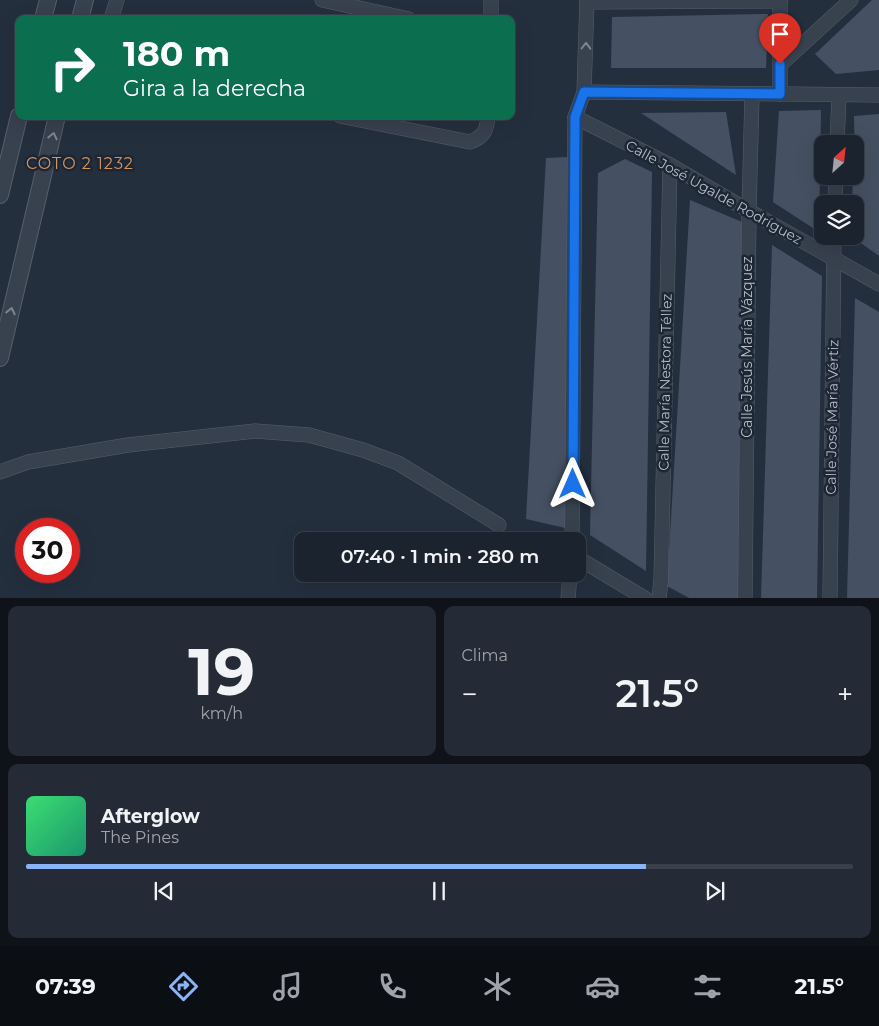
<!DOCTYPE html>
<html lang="es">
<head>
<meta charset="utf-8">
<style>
  :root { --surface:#1b232e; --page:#242b36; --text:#f1f3f6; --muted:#a0a4aa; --line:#39404a; --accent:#8ab4f8 }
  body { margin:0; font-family:Montserrat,sans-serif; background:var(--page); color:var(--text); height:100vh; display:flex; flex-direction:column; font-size:19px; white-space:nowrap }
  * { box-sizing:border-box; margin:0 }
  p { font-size:16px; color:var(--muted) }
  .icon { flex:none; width:28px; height:28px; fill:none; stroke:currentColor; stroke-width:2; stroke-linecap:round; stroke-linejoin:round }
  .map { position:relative; height:598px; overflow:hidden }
  .drawer { display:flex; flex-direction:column; gap:8px; padding:8px; background:#0f1319; flex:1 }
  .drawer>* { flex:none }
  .top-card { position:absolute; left:15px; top:15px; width:500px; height:105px; border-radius:10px; box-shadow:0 5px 20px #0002,0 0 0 1px var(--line); background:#0b6e4f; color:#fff; overflow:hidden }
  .needle { width:32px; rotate:27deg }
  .tools { position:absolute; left:814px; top:135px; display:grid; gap:10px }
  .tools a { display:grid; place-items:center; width:50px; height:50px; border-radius:10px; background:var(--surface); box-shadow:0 5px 20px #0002,0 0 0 1px var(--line); font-size:25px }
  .speed { position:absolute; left:15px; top:518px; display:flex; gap:10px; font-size:25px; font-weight:700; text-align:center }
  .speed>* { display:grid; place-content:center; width:65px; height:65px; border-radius:50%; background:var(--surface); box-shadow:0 5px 20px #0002,0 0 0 1px var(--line); line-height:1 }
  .speed .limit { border:8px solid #d22; background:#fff; color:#111 }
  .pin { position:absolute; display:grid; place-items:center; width:42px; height:42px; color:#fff; margin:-51px -21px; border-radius:50% 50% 50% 0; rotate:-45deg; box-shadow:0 0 5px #0007 }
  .pin .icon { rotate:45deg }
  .me { position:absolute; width:55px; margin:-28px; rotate:0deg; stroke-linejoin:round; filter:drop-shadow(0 0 4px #0008) }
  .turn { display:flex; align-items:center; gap:18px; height:105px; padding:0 25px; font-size:22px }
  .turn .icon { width:65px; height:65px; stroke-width:2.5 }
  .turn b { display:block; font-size:35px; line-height:42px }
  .big { font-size:38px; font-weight:600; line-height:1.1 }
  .drawer .tile { flex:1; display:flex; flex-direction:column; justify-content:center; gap:8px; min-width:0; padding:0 18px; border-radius:10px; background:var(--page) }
  .drawer .dial { align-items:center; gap:0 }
  .dial b { font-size:65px; line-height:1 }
  .song { display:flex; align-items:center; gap:15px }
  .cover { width:60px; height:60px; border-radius:8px; background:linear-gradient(135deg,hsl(140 70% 55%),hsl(160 70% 35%)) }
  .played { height:5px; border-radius:2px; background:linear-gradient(90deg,var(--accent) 75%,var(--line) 75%) }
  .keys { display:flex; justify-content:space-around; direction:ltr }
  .heat { display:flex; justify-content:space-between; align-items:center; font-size:28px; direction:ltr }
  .drawer .tiles { flex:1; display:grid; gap:8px; grid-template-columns:1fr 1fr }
  .tile:last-child { grid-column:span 2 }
  .trip { position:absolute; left:294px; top:532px; width:292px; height:50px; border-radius:10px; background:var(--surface); box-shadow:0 5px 20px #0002,0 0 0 1px var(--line); font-weight:600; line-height:50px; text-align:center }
  .tab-bar { display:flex; height:80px; justify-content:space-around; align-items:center; background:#0b0e12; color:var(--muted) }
  .tab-bar .icon { width:35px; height:35px }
  .tab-bar .current { color:var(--accent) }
  .tab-bar b { font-size:22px; color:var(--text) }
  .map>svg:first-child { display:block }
  .building { fill:#455162 }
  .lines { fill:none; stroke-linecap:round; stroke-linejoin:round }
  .minor-casing { stroke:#565f6c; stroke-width:15 }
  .tertiary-casing { stroke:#565f6c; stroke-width:18 }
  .minor { stroke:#38414e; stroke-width:14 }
  .tertiary { stroke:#38414e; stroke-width:16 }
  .oneway { stroke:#7c8592 }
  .route-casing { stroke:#114b97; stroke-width:12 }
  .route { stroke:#1a73e8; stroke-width:9 }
  .labels { text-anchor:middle; stroke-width:5; stroke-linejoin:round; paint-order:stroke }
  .street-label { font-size:14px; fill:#b4bcc9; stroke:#1d2633 }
  .quarter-label { font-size:16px; letter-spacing:1px; fill:#d59563; stroke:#1d2633 }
</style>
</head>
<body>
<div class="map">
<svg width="879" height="599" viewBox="0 0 879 599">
  <rect width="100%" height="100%" fill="#242f3e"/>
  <g class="building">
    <polygon points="872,0 879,0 879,70 836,74 815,54"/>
    <polygon points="768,14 766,68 611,68 612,17"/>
    <polygon points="821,110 819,232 773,202 779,111"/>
    <polygon points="726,112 736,175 641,113"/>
    <polygon points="879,114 879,256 851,236 855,236 855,204 852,204 853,176 855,176 854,116"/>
    <polygon points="568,157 565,528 526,519 546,158"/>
    <polygon points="625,159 652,172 646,571 590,535 598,173"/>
    <polygon points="690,200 742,222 744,599 691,599 667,586"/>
    <polygon points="772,245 822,276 817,599 761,599"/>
    <polygon points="855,298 879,312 879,599 847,599"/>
  </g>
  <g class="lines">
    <g class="minor-casing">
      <g id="minor">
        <polyline points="322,0 409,19"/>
        <polyline points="587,2 780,1"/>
        <polyline points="111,19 117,0"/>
        <polyline points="491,19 491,0"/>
        <polyline points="781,64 851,0"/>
        <polyline points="584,92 879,95"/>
        <polyline points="780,94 780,0"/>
        <path d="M 340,116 L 470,142 C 484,137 487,130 488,116"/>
        <polyline points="575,117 670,165 749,211 879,284"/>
        <polyline points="837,144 839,95"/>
        <polyline points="835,204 836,176"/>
        <polyline points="0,472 28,462 128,445 255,431 309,435 363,450 398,463 499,525"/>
        <polyline points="572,541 575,117 584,92 587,0"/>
        <polyline points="578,558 646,599"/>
        <polyline points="568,599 570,574"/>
        <polyline points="659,599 661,580 670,165"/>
        <polyline points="745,599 749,211 752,95"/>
        <polyline points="830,599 834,236"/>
      </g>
    </g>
    <g class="tertiary-casing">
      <g id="tertiary">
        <polyline points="43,19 48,0"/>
        <polyline points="80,19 85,0"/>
        <polyline points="0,195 19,116"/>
        <polyline points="0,358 57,116"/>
      </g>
    </g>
    <use href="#minor" class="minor"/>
    <use href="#tertiary" class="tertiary"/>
  </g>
  <defs><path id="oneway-chevron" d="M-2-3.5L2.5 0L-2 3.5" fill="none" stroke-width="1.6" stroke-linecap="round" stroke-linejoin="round" transform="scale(1.25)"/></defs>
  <g class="oneway">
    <use href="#oneway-chevron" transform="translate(586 46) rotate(-89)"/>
    <use href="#oneway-chevron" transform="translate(53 136) rotate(-77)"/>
    <use href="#oneway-chevron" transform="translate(11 311) rotate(-77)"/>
  </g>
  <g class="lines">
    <g class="route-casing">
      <polyline id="route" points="573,484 575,117 584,92 780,94 780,64"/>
    </g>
    <use href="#route" class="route"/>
  </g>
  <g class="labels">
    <g class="street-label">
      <text transform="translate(714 192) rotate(29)" y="5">Calle José Ugalde Rodríguez</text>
      <text transform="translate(747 347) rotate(-90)" y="5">Calle Jesús María Vázquez</text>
      <text transform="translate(665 382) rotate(-89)" y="5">Calle María Nestora Téllez</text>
      <text transform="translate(832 417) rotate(-89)" y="5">Calle José María Vértiz</text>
    </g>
    <g class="quarter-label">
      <text x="80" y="169">COTO 2 1232</text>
    </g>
  </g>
</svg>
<div class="tools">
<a><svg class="needle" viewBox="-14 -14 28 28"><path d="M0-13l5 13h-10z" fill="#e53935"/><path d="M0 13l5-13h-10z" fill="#a0a4aa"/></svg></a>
<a><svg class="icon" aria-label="layers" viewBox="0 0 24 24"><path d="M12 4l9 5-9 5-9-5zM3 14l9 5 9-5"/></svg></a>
</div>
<div class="speed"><div class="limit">30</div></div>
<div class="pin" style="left:780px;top:64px;background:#d93025"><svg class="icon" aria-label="arrive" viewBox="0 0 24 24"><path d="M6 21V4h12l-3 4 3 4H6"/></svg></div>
<svg class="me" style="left:573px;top:484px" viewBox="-20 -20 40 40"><path d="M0-17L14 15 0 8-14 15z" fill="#1a73e8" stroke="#fff" stroke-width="4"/></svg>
<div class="trip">07:40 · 1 min · 280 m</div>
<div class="top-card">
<div class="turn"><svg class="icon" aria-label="right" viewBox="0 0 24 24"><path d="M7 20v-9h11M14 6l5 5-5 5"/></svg><div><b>180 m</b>Gira a la derecha</div></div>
</div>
</div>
<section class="drawer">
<div class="tiles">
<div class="tile dial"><b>19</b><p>km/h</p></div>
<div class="tile"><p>Clima</p>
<div class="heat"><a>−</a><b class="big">21.5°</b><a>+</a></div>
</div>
<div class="tile">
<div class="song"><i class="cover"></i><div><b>Afterglow</b><p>The Pines</p></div></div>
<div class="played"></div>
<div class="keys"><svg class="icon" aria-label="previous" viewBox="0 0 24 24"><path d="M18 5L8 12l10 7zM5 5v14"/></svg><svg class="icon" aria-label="pause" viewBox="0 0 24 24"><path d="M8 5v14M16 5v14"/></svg><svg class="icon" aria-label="next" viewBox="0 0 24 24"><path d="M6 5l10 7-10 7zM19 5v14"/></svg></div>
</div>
</div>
</section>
<nav class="tab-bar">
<b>07:39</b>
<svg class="icon current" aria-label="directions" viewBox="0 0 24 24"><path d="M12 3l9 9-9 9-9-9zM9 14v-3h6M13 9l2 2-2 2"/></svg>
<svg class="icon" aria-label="music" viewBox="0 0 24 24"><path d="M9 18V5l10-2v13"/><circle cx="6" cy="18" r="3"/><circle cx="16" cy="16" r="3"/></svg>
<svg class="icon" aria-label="phone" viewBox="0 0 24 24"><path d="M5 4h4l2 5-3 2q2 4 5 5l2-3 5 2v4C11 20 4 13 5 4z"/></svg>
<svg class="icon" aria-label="climate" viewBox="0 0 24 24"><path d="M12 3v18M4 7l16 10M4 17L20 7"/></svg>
<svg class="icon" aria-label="car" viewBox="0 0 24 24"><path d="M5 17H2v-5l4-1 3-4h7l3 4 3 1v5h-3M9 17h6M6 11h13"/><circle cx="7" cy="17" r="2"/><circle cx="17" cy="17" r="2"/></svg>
<svg class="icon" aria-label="filters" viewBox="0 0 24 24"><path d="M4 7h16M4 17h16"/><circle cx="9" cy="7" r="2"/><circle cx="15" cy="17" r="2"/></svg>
<b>21.5°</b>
</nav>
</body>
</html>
